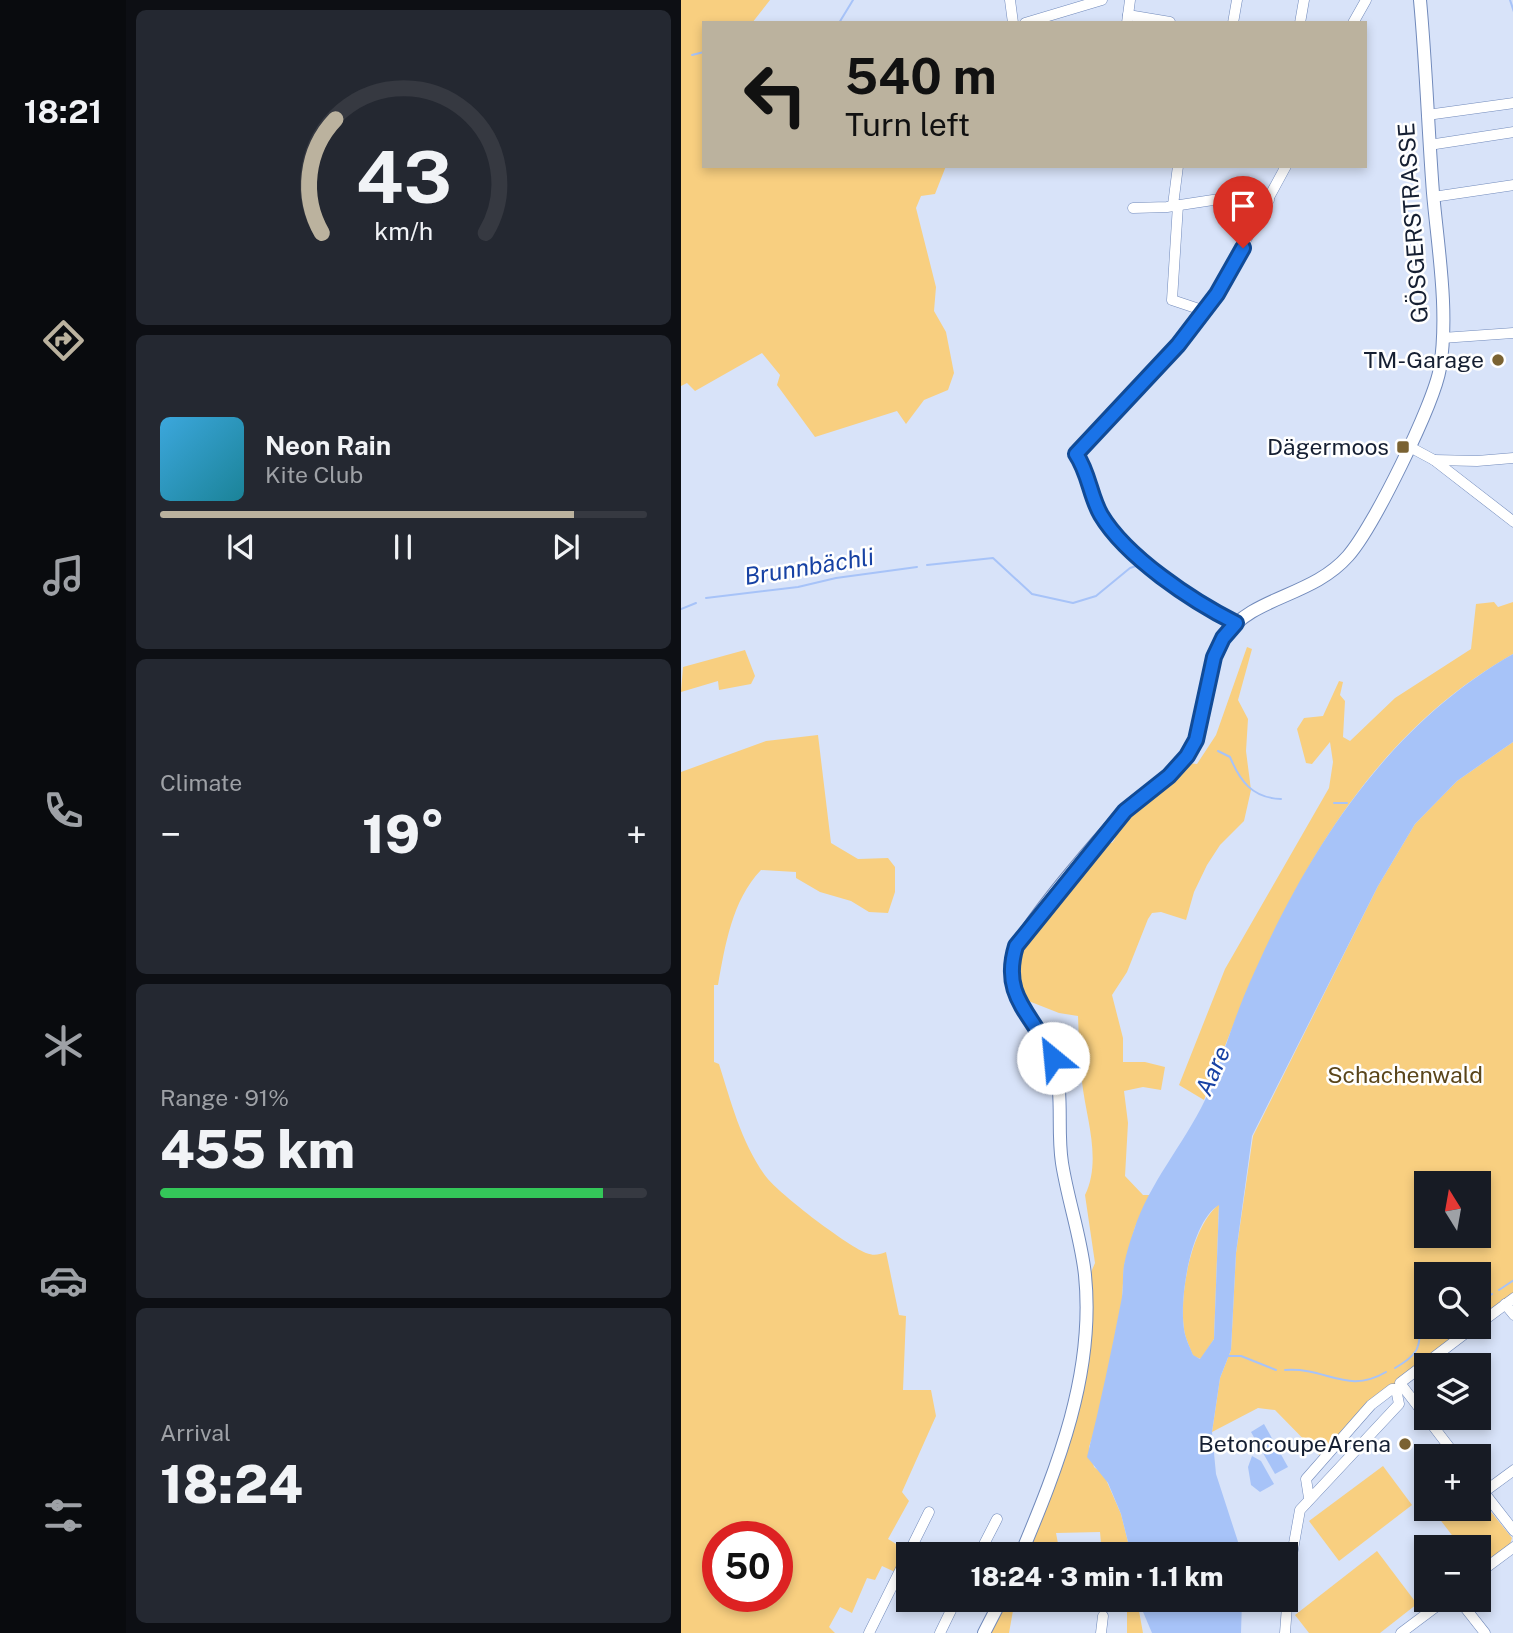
<!DOCTYPE html>
<html lang="en">
<head>
<meta charset="utf-8">
<style>
  :root { --surface:#171b24; --page:#242831; --text:#f1f3f6; --muted:#9ea1a6; --line:#363941; --accent:#bbb29e }
  body { margin:0; font-family:"Public Sans",sans-serif; background:var(--page); color:var(--text); height:100vh; display:flex; flex-direction:column; font-size:26px; white-space:nowrap }
  * { box-sizing:border-box; margin:0 }
  p { font-size:23px; color:var(--muted) }
  .icon { flex:none; width:38px; height:38px; fill:none; stroke:currentColor; stroke-width:2; stroke-linecap:round; stroke-linejoin:round }
  .map { position:relative; flex:1; overflow:hidden }
  .details { display:flex; flex-direction:column; gap:10px; padding:10px; background:#0d0f14; width:555px }
  .details>* { flex:none }
  .guide { position:absolute; left:21px; top:21px; width:665px; height:147px; border-radius:0px; box-shadow:0 4px 10px #0003; background:#bbb29e; color:#111; overflow:hidden }
  .needle { width:46px; rotate:349deg }
  .buttons { position:absolute; left:733px; top:1171px; display:grid; gap:14px }
  .buttons a { display:grid; place-items:center; width:77px; height:77px; border-radius:0px; background:var(--surface); box-shadow:0 4px 10px #0003; font-size:35px }
  .speed { position:absolute; left:21px; top:1521px; display:flex; gap:14px; font-size:35px; font-weight:700; text-align:center }
  .speed>* { display:grid; place-content:center; width:91px; height:91px; border-radius:50%; background:var(--surface); box-shadow:0 4px 10px #0003; line-height:1 }
  .speed .limit { border:10px solid #d22; background:#fff; color:#111 }
  .pin { position:absolute; display:grid; place-items:center; width:60px; height:60px; color:#fff; margin:-72px -30px; border-radius:50% 50% 50% 0; rotate:-45deg; box-shadow:0 0 7px #0007 }
  .pin .icon { rotate:45deg }
  .me { position:absolute; width:77px; margin:-38px; rotate:332deg; stroke-linejoin:round; filter:drop-shadow(0 0 5px #0008) }
  .turn { display:flex; align-items:center; gap:24px; height:147px; padding:0 28px; font-size:32px }
  .turn .icon { width:91px; height:91px; stroke-width:2.5 }
  .turn b { display:block; font-size:49px; line-height:60px }
  .big { font-size:52px; font-weight:800; line-height:1.1 }
  .details .tile { flex:1; display:flex; flex-direction:column; justify-content:center; gap:10px; min-width:0; padding:0 24px; border-radius:10px; background:var(--page) }
  .details .dial { align-items:center; gap:0 }
  .dial svg { height:182px; overflow:visible; fill:none; stroke:var(--line); stroke-width:7; stroke-linecap:round; text-anchor:middle }
  .dial text { fill:var(--text); stroke:none }
  .song { display:flex; align-items:center; gap:21px }
  .cover { width:84px; height:84px; border-radius:10px; background:linear-gradient(135deg,hsl(200 70% 55%),hsl(190 70% 35%)) }
  .played { height:7px; border-radius:4px; background:linear-gradient(90deg,var(--accent) 85%,var(--line) 85%) }
  .keys { display:flex; justify-content:space-around; direction:ltr }
  .heat { display:flex; justify-content:space-between; align-items:center; font-size:38px; direction:ltr }
  .charge { height:10px; border-radius:5px; background:linear-gradient(90deg,#34c759 91%,var(--line) 0) }
  .trip { position:absolute; left:215px; top:1542px; width:402px; height:70px; border-radius:0px; background:var(--surface); box-shadow:0 4px 10px #0003; font-weight:800; line-height:70px; text-align:center }
  main { display:flex; flex:1; min-height:0 }
  .tab-bar { display:flex; flex-direction:column; width:126px; justify-content:space-around; align-items:center; background:#090b0e; color:var(--muted) }
  .tab-bar .icon { width:49px; height:49px }
  .tab-bar .selected { color:var(--accent) }
  .tab-bar b { font-size:32px; color:var(--text) }
  .map>svg:first-child { display:block }
  .green { fill:#f8cf80; fill-rule:evenodd }
  .water { fill:#a7c3f8; fill-rule:evenodd }
  .lines { fill:none; stroke-linecap:round; stroke-linejoin:round }
  .stream { stroke:#a7c3f8; stroke-width:2 }
  .minor-casing { stroke:#718abb; stroke-width:11 }
  .major-casing { stroke:#718abb; stroke-width:14 }
  .minor { stroke:#fff; stroke-width:10 }
  .major { stroke:#fff; stroke-width:12 }
  .route-casing { stroke:#114b97; stroke-width:18 }
  .route { stroke:#1a73e8; stroke-width:12 }
  .poi-dot { fill:#7a6232; stroke:#fff; stroke-width:2.5 }
  .labels { text-anchor:middle; stroke-width:5; stroke-linejoin:round; paint-order:stroke }
  .street-label { font-size:23px; fill:#151f32; stroke:#fff }
  .poi-label { font-size:23px; fill:#151f32; stroke:#fff; text-anchor:end }
  .park-label { font-size:23px; fill:#5a451a; stroke:#fff }
  .water-label { font-size:24px; font-style:italic; fill:#1742a4; stroke:#fff }
</style>
</head>
<body>
<main>
<nav class="tab-bar">
<b>18:21</b>
<svg class="icon selected" aria-label="directions" viewBox="0 0 24 24"><path d="M12 3l9 9-9 9-9-9zM9 14v-3h6M13 9l2 2-2 2"/></svg>
<svg class="icon" aria-label="music" viewBox="0 0 24 24"><path d="M9 18V5l10-2v13"/><circle cx="6" cy="18" r="3"/><circle cx="16" cy="16" r="3"/></svg>
<svg class="icon" aria-label="phone" viewBox="0 0 24 24"><path d="M5 4h4l2 5-3 2q2 4 5 5l2-3 5 2v4C11 20 4 13 5 4z"/></svg>
<svg class="icon" aria-label="climate" viewBox="0 0 24 24"><path d="M12 3v18M4 7l16 10M4 17L20 7"/></svg>
<svg class="icon" aria-label="car" viewBox="0 0 24 24"><path d="M5 17H2v-5l4-1 3-4h7l3 4 3 1v5h-3M9 17h6M6 11h13"/><circle cx="7" cy="17" r="2"/><circle cx="17" cy="17" r="2"/></svg>
<svg class="icon" aria-label="filters" viewBox="0 0 24 24"><path d="M4 7h16M4 17h16"/><circle cx="9" cy="7" r="2"/><circle cx="15" cy="17" r="2"/></svg>
</nav>
<section class="details">
<div class="tile dial"><svg viewBox="0 0 100 80">
<path d="M14 69A42 42 0 1 1 86 69"/>
<path d="M14 69A42 42 0 0 1 20 19" stroke="#bbb29e"/>
<text x="50" y="56" font-size="32" font-weight="700">43</text>
<text x="50" y="72" font-size="11">km/h</text>
</svg></div>
<div class="tile">
<div class="song"><i class="cover"></i><div><b>Neon Rain</b><p>Kite Club</p></div></div>
<div class="played"></div>
<div class="keys"><svg class="icon" aria-label="previous" viewBox="0 0 24 24"><path d="M18 5L8 12l10 7zM5 5v14"/></svg><svg class="icon" aria-label="pause" viewBox="0 0 24 24"><path d="M8 5v14M16 5v14"/></svg><svg class="icon" aria-label="next" viewBox="0 0 24 24"><path d="M6 5l10 7-10 7zM19 5v14"/></svg></div>
</div>
<div class="tile"><p>Climate</p>
<div class="heat"><a>−</a><b class="big">19°</b><a>+</a></div>
</div>
<div class="tile"><p>Range · 91%</p><b class="big">455 km</b><div class="charge"></div></div>
<div class="tile"><p>Arrival</p><b class="big">18:24</b></div>
</section>
<div class="map">
<svg width="833" height="1633" viewBox="0 0 833 1633">
  <rect width="100%" height="100%" fill="#d8e3f9"/>
  <g class="green">
    <polygon points="0,0 89,0 71,23 23,23 23,166 265,166 254,194 240,196 235,208 255,287 253,311 265,332 273,373 267,390 243,400 225,424 216,411 134,437 96,385 99,375 81,353 14,391 6,383 0,386"/>
    <path d="M 813,602 L 817,607 L 832,602 L 832,654 C 663,750 589,927 523,1100 L 498,1085 L 544,969 L 648,788 L 652,762 L 649,742 L 631,764 L 625,763 L 616,729 L 623,718 L 642,716 L 658,681 L 662,682 L 659,695 L 664,701 L 662,737 L 669,741 L 714,698 L 790,649 L 795,604 Z"/>
    <path d="M 566,647 L 571,649 L 557,700 L 567,719 L 565,751 L 570,790 L 563,821 L 539,845 L 526,865 L 513,892 L 505,920 L 480,912 L 471,913 L 467,919 L 446,972 L 431,995 L 442,1038 L 442,1062 L 464,1062 L 484,1067 L 480,1090 L 462,1087 L 443,1091 L 447,1123 L 444,1176 L 462,1195 L 470,1195 L 454,1227 L 443,1266 L 441,1300 L 417,1420 L 408,1447 L 413,1467 L 423,1475 L 440,1514 L 450,1554 L 421,1554 L 419,1532 L 375,1533 L 379,1554 L 343,1554 L 385,1449 L 407,1279 L 414,1263 L 404,1195 C 421,1160 405,1118 401,1082 C 398,1060 398,1038 397,1016 L 378,1013 L 345,1000 L 337,984 L 335,968 L 338,954 L 356,925 L 423,840 L 431,843 L 434,839 L 434,827 L 506,763 L 516,764 L 535,735 Z"/>
    <polygon points="64,650 74,676 70,684 38,690 37,681 0,692 2,667"/>
    <path d="M 137,735 L 150,843 L 177,859 L 207,858 L 214,867 L 214,892 L 207,913 L 188,912 L 170,901 L 139,892 L 115,878 L 115,872 L 80,870 C 51,900 44,946 37,985 L 33,985 L 33,1062 L 38,1064 C 50,1102 60,1141 83,1174 C 95,1192 164,1244 185,1253 C 193,1256 197,1255 205,1252 L 218,1315 L 225,1316 L 222,1390 L 250,1390 L 255,1416 L 221,1492 L 228,1501 L 207,1539 L 225,1550 L 214,1572 L 201,1566 L 194,1580 L 186,1578 L 171,1613 L 159,1607 L 148,1627 L 154,1633 L 0,1633 L 0,772 L 85,741 ZM 37,1536 L 96,1536 L 96,1596 L 37,1596 Z"/>
    <path d="M 832,742 L 832,1298 L 798,1324 L 798,1274 L 746,1274 L 746,1326 L 794,1327 L 730,1374 L 640,1457 L 594,1410 L 577,1408 L 531,1432 L 539,1378 L 550,1350 L 555,1253 L 572,1136 L 697,886 L 734,824 L 776,781 ZM 746,1183 L 798,1183 L 798,1236 L 746,1236 Z"/>
    <path d="M 538,1204 L 533,1339 L 520,1359 L 512,1356 C 509,1347 504,1338 503,1329 C 498,1294 510,1228 538,1204 Z"/>
    <polygon points="745,1460 745,1501 737,1490 745,1485 733,1468"/>
    <polygon points="702,1466 731,1505 658,1561 628,1521"/>
    <polygon points="798,1497 831,1538 829,1544 798,1568 798,1547 780,1547 751,1509 798,1508"/>
    <polygon points="696,1551 736,1604 699,1633 628,1633 614,1615"/>
    <polygon points="323,1600 339,1600 333,1605 328,1633 306,1633"/>
    <polygon points="424,1600 456,1600 462,1633 446,1633 446,1611 423,1611"/>
  </g>
  <g class="water">
    <path d="M 832,654 L 832,742 L 776,781 L 734,824 L 697,886 L 571,1136 L 555,1253 L 550,1350 L 539,1378 L 531,1432 L 535,1474 L 561,1554 L 450,1554 L 440,1514 L 427,1483 L 406,1457 C 419,1405 430,1354 440,1302 C 443,1290 441,1277 443,1265 C 445,1254 449,1241 453,1230 C 468,1183 503,1144 524,1100 C 539,1066 549,1030 563,996 C 621,859 701,729 832,654 ZM 538,1205 L 533,1339 L 519,1359 L 512,1355 C 509,1347 504,1338 503,1329 C 498,1298 510,1221 538,1205 Z"/>
    <polygon points="583,1424 607,1467 594,1474 570,1432"/>
    <polygon points="571,1456 580,1461 593,1484 579,1492 570,1485 567,1467"/>
    <polygon points="457,1600 561,1600 560,1633 471,1633"/>
  </g>
  <g class="lines">
    <g class="stream">
      <polyline points="829,0 833,12"/>
      <polyline points="158,23 172,0"/>
      <polyline points="11,55 23,52"/>
      <polyline points="246,565 312,558 351,594 392,603 415,596 449,568 458,565"/>
      <polyline points="498,595 529,614"/>
      <polyline points="25,598 117,587 155,578 236,567"/>
      <polyline points="0,609 15,603"/>
      <polyline points="537,618 544,624"/>
      <path d="M 537,751 L 549,757 C 559,781 571,798 600,799"/>
      <polyline points="653,803 666,803"/>
      <polyline points="818,1290 833,1280"/>
      <polyline points="798,1301 811,1294"/>
      <polyline points="545,1356 560,1356 595,1370"/>
      <path d="M 714,1368 C 751,1347 730,1339 746,1317"/>
      <path d="M 604,1370 C 646,1367 666,1395 705,1372"/>
    </g>
    <g class="minor-casing">
      <g id="minor">
        <polyline points="329,0 332,23"/>
        <polyline points="447,15 489,22"/>
        <polyline points="344,23 421,0"/>
        <polyline points="446,23 449,0"/>
        <polyline points="552,23 556,0"/>
        <polyline points="619,23 623,0"/>
        <polyline points="672,23 685,0"/>
        <polyline points="746,115 833,103"/>
        <polyline points="748,145 833,132"/>
        <polyline points="752,197 833,185"/>
        <polyline points="492,205 497,166"/>
        <polyline points="497,205 491,300 524,311"/>
        <polyline points="452,208 486,207 545,198 588,200"/>
        <polyline points="761,338 833,333"/>
        <polyline points="727,446 753,460 833,522"/>
        <polyline points="753,460 796,461 833,458"/>
        <path d="M 555,623 C 512,601 445,557 420,515 C 409,496 408,473 395,454 L 497,345 L 533,299 L 605,166"/>
        <polyline points="824,1304 833,1315"/>
        <polyline points="798,1324 833,1298"/>
        <polyline points="775,1456 719,1383 794,1326"/>
        <polyline points="798,1486 833,1531"/>
        <polyline points="803,1492 833,1470"/>
        <polyline points="298,1554 316,1519"/>
        <polyline points="798,1573 833,1547"/>
        <polyline points="778,1600 804,1633"/>
        <polyline points="188,1633 248,1512"/>
        <polyline points="259,1633 275,1600"/>
        <polyline points="420,1633 422,1616"/>
        <polyline points="604,1633 609,1566 619,1510 718,1404 715,1389 711,1389 690,1405 625,1479 628,1498"/>
        <polyline points="720,1633 764,1600"/>
      </g>
    </g>
    <g class="major-casing">
      <g id="major">
        <path d="M 340,1554 C 377,1466 414,1373 404,1275 C 400,1237 387,1201 381,1163 C 376,1131 382,1098 375,1067 C 365,1026 320,1002 332,956 C 339,929 426,828 450,805 C 465,791 484,782 498,767 C 531,731 516,674 544,636 C 572,596 631,597 667,556 C 692,528 753,404 759,368 C 768,311 757,249 752,193 C 747,128 745,64 739,0"/>
        <polyline points="303,1633 320,1600"/>
      </g>
    </g>
    <use href="#minor" class="minor"/>
    <use href="#major" class="major"/>
  </g>
  <g class="lines">
    <g class="route-casing">
      <path id="route" d="M 372,1058 C 353,1014 319,998 335,946 L 444,811 L 488,776 L 506,756 L 515,740 L 533,657 L 542,638 L 555,623 C 511,601 445,557 420,515 C 409,496 408,473 395,454 L 497,345 L 536,294 L 562,248"/>
    </g>
    <use href="#route" class="route"/>
  </g>
  <g class="poi-dot">
    <circle cx="817" cy="360" r="7"/>
    <rect x="715" y="440" width="14" height="14" rx="3.5"/>
    <circle cx="724" cy="1444" r="7"/>
  </g>
  <g class="labels">
    <g class="street-label">
      <text transform="translate(732 223) rotate(-94)" y="8">GÖSGERSTRASSE</text>
    </g>
    <g class="poi-label">
      <text x="803" y="368">TM-Garage</text>
      <text x="708" y="455">Dägermoos</text>
      <text x="710" y="1452">BetoncoupeArena</text>
    </g>
    <g class="park-label">
      <text x="724" y="1083">Schachenwald</text>
    </g>
    <g class="water-label">
      <text transform="translate(128 567) rotate(-9)" y="8">Brunnbächli</text>
      <text transform="translate(532 1071) rotate(-66)" y="8">Aare</text>
    </g>
  </g>
</svg>
<div class="buttons">
<a><svg class="needle" viewBox="-14 -14 28 28"><path d="M0-13l5 13h-10z" fill="#e53935"/><path d="M0 13l5-13h-10z" fill="#9ea1a6"/></svg></a>
<a><svg class="icon" aria-label="search" viewBox="0 0 24 24"><circle cx="10" cy="10" r="6"/><path d="M15 15l6 6"/></svg></a>
<a><svg class="icon" aria-label="layers" viewBox="0 0 24 24"><path d="M12 4l9 5-9 5-9-5zM3 14l9 5 9-5"/></svg></a>
<a>+</a>
<a>−</a>
</div>
<div class="speed"><div class="limit">50</div></div>
<div class="pin" style="left:562px;top:248px;background:#d93025"><svg class="icon" aria-label="arrive" viewBox="0 0 24 24"><path d="M6 21V4h12l-3 4 3 4H6"/></svg></div>
<svg class="me" style="left:372px;top:1058px" viewBox="-20 -20 40 40"><circle r="19" fill="#fff"/><path d="M0-13L10 11 0 6-10 11z" fill="#1a73e8"/></svg>
<div class="trip">18:24 · 3 min · 1.1 km</div>
<div class="guide">
<div class="turn"><svg class="icon" aria-label="left" viewBox="0 0 24 24"><path d="M17 20v-9H6M10 6l-5 5 5 5"/></svg><div><b>540 m</b>Turn left</div></div>
</div>
</div>
</main>
</body>
</html>
